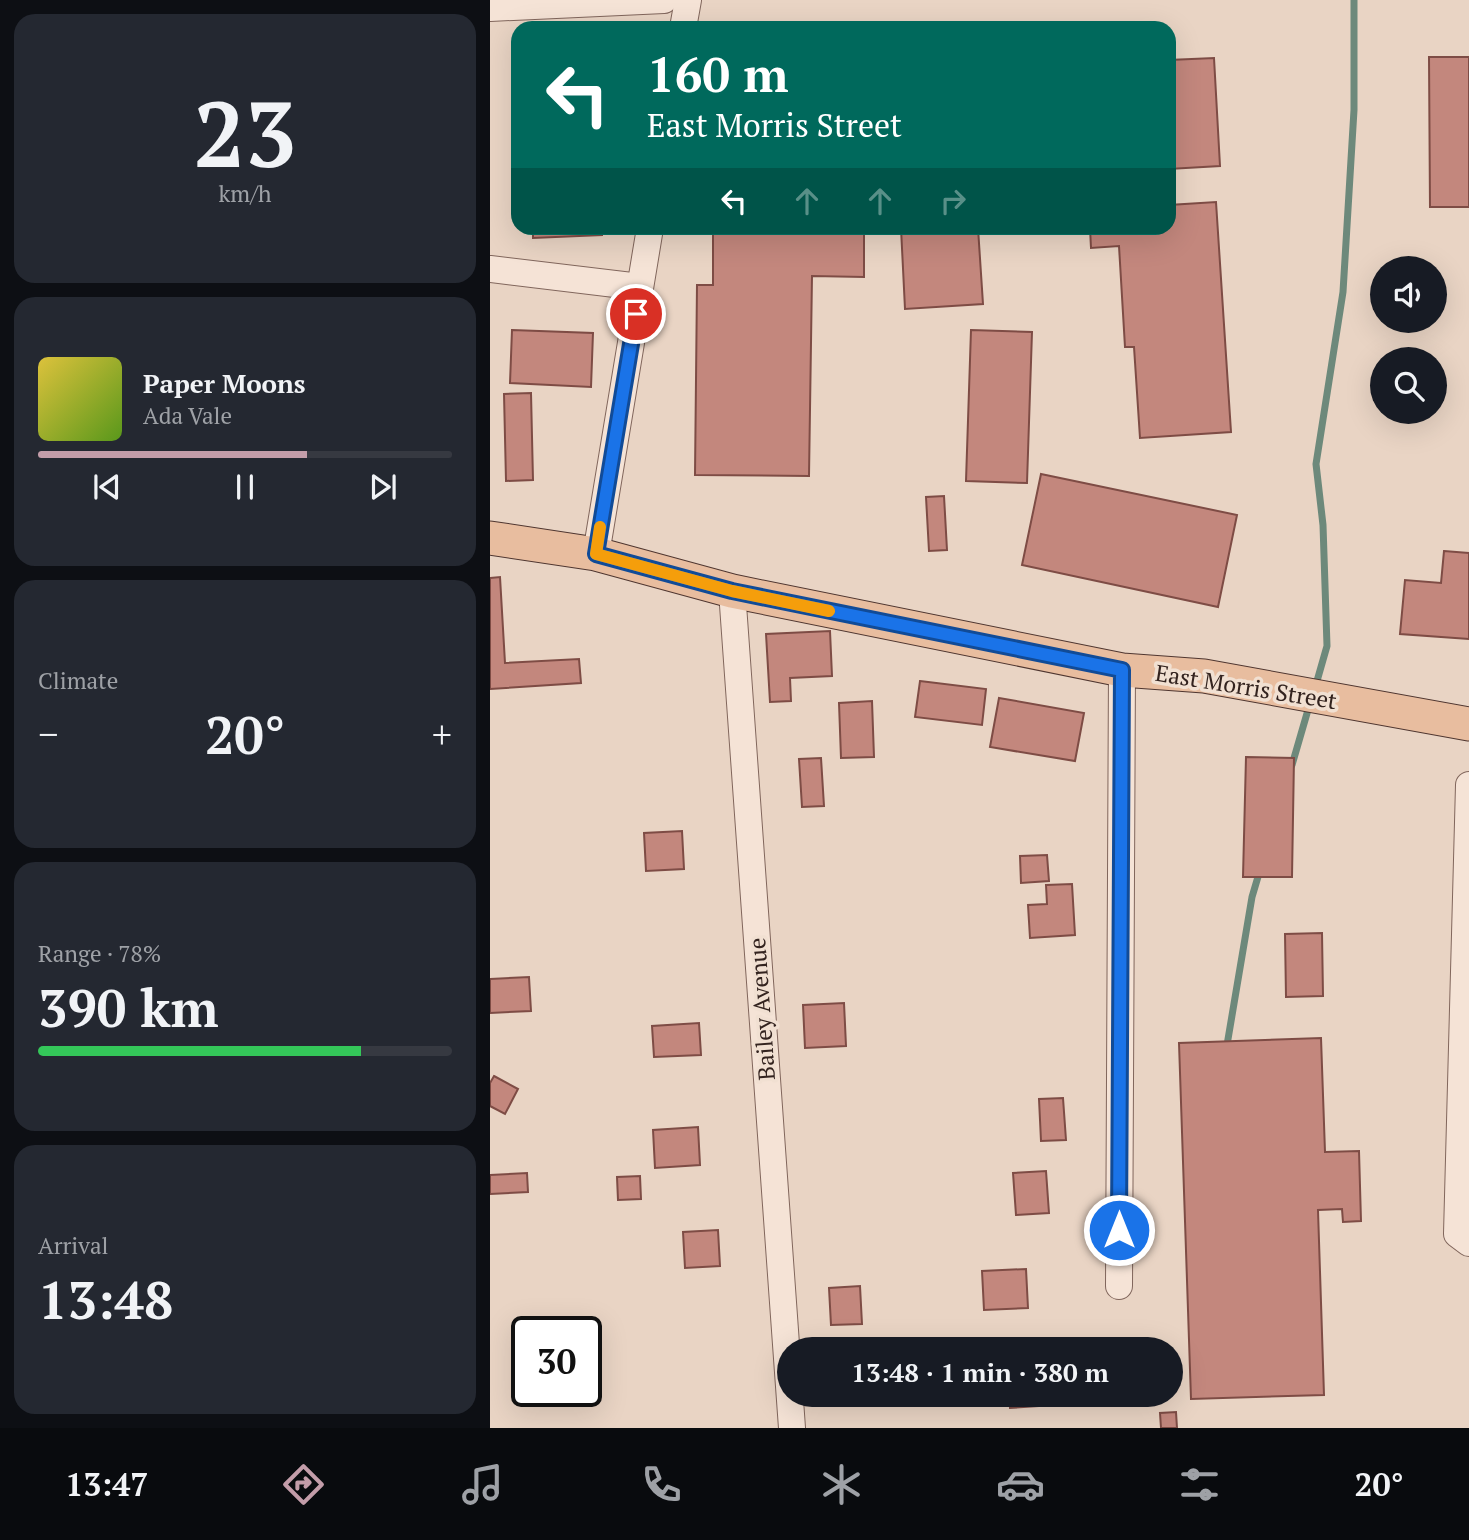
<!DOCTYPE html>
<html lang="en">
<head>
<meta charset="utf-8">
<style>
  :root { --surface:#171b24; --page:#242831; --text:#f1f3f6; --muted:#9ea1a6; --line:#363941; --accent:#c39da9 }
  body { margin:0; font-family:"PT Serif",serif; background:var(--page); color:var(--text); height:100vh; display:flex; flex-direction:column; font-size:26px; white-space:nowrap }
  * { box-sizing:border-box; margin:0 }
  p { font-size:23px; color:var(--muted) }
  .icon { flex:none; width:38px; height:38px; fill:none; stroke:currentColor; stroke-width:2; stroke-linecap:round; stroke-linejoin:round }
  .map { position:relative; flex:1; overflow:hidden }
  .sheet { display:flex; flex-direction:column; gap:14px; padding:14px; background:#0d0f14; width:490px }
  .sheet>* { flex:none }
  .banner { position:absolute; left:21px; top:21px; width:665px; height:214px; border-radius:21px; box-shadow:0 7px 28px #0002; background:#00695c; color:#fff; overflow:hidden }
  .buttons { position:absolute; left:880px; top:256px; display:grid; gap:14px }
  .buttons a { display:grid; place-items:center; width:77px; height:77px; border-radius:50%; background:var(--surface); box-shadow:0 7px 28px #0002; font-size:35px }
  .speed { position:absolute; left:21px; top:1316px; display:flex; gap:14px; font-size:35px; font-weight:700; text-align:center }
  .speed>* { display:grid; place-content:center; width:91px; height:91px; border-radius:50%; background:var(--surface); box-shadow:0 7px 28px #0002; line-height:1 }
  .speed .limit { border:4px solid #111; border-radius:10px; background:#fff; color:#111 }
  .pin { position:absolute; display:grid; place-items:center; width:60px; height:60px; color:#fff; margin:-30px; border:4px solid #fff; border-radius:50%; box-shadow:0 2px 7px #0007 }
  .me { position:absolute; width:77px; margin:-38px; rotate:0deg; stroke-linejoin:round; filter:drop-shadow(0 0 5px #0008) }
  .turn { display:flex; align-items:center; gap:24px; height:147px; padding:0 21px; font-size:32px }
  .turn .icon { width:91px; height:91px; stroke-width:2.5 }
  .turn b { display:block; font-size:49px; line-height:60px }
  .lanes { display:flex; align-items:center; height:66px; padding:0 21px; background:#0003; justify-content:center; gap:35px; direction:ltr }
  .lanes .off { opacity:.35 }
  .big { font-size:52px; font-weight:700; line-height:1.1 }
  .sheet .widget { flex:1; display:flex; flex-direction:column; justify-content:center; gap:10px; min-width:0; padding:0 24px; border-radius:21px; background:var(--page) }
  .sheet .dial { align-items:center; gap:0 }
  .dial b { font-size:91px; line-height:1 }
  .song { display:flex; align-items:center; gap:21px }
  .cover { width:84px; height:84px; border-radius:10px; background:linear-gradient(135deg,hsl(50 70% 55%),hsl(90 70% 35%)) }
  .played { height:7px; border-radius:4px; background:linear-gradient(90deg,var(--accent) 65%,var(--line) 65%) }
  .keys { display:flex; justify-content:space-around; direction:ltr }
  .heat { display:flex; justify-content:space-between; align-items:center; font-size:38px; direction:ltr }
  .charge { height:10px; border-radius:5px; background:linear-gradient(90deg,#34c759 78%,var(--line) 0) }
  .trip { position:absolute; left:287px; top:1337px; width:406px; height:70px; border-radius:35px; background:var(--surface); box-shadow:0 7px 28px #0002; font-weight:700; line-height:70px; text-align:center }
  .menu { display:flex; height:112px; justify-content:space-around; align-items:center; background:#090b0e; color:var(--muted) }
  .menu .icon { width:49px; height:49px }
  .menu .selected { color:var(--accent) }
  .menu b { font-size:32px; color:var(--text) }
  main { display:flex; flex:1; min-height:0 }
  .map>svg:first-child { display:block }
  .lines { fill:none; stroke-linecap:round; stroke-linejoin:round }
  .stream { stroke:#6d897b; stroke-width:7 }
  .building { fill:#c3877d; stroke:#7e4c45; stroke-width:2 }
  .minor-casing { stroke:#81665c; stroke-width:28 }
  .major-casing { stroke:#4f3630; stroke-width:35 }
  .minor { stroke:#f5e3d6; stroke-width:26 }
  .major { stroke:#e8bd9f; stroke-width:33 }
  .route-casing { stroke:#114b97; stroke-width:18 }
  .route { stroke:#1a73e8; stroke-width:12 }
  .slow { stroke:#f59e0b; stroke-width:12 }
  .labels { text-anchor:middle; stroke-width:7; stroke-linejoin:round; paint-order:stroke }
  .street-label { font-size:23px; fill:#33231f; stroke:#f1e0d2 }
</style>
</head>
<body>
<main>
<section class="sheet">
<div class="widget dial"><b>23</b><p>km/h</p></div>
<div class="widget">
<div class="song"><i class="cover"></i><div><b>Paper Moons</b><p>Ada Vale</p></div></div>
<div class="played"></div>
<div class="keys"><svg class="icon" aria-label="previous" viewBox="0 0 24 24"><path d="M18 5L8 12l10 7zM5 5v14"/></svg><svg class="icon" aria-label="pause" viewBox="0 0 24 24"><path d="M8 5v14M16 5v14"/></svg><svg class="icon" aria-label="next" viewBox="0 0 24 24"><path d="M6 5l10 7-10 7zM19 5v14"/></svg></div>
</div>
<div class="widget"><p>Climate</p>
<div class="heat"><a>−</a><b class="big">20°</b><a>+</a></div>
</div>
<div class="widget"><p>Range · 78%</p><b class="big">390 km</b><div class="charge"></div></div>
<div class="widget"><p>Arrival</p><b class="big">13:48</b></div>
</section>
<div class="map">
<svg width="979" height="1428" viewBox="0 0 979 1428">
  <rect width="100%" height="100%" fill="#e9d4c4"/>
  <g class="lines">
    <g class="stream">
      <polyline points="825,688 837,646 833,525 826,464 853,292 864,110 864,0"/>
      <polyline points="802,765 820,703"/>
      <polyline points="736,1051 762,897 770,870"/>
    </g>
  </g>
  <g class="building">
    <polygon points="939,57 979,57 979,207 940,207"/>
    <polygon points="724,58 730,166 679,169 679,60"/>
    <polygon points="726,202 741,432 650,438 644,347 635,347 629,246 601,248 600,228 679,228 679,205"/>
    <polygon points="43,228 112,228 112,235 43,238"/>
    <polygon points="223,228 374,228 374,277 322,276 319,476 205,475 207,285 223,285"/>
    <polygon points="411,228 488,228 493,304 415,309"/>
    <polygon points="22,330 103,333 101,387 20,383"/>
    <polygon points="481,330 542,332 537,483 476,481"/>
    <polygon points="41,393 43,480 16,481 14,394"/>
    <polygon points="551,474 747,515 728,607 532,565"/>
    <polygon points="454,496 457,550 439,551 436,497"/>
    <polygon points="954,551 979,553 979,639 910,634 915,580 951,583"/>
    <polygon points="10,577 15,663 89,659 91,683 0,689 0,578"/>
    <polygon points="340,631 342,676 300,678 301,701 280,702 276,634"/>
    <polygon points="430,681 496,689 492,725 425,717"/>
    <polygon points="509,698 594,713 585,761 500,747"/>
    <polygon points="382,701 384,757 351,758 349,703"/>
    <polygon points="756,757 804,758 802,877 753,877"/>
    <polygon points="331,758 334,806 312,807 309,759"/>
    <polygon points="192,831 194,869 156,871 154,833"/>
    <polygon points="557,855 559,881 531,883 530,856"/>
    <polygon points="582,884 585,935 540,938 538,905 557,904 556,885"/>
    <polygon points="832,933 833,996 796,997 795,934"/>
    <polygon points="39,977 41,1011 0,1013 0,979"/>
    <polygon points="354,1003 356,1046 315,1048 313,1005"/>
    <polygon points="209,1023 211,1055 164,1057 162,1026"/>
    <polygon points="831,1038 835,1152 869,1151 871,1221 853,1222 852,1209 828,1210 834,1395 701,1399 689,1043"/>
    <polygon points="4,1076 28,1089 15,1114 0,1106 0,1083"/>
    <polygon points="573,1098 576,1140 551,1141 549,1099"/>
    <polygon points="208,1127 210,1165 165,1168 163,1130"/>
    <polygon points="556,1171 559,1213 526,1215 523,1173"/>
    <polygon points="37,1173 38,1192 0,1194 0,1175"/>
    <polygon points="150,1176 151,1199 128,1200 127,1177"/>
    <polygon points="228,1230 230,1266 195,1268 193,1232"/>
    <polygon points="536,1269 538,1308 494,1310 492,1271"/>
    <polygon points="370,1286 372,1324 341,1325 339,1288"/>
    <polygon points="519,1395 548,1395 548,1406 520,1408"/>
    <polygon points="686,1412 687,1428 671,1428 670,1413"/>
  </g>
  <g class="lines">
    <g class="minor-casing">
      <g id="minor">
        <polyline points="0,8 174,0"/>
        <polyline points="193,28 198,0"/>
        <polyline points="0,269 150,287"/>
        <polyline points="106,554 160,228"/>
        <polyline points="242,591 302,1428"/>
        <polyline points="979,785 967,1234 979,1243"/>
        <polyline points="629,1286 632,670"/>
      </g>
    </g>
    <g class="major-casing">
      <polyline id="major" points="0,538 106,554 242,591 632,670 714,676 979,724"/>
    </g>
    <use href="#minor" class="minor"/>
    <use href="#major" class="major"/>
  </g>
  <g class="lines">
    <g class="route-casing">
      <polyline id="route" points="146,314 106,554 242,591 632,670 629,1230"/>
    </g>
    <use href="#route" class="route"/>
    <polyline class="slow" points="110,527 106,554 242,591 339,611"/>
  </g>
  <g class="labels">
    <g class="street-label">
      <text transform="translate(756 687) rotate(9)" y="8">East Morris Street</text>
      <text transform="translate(272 1009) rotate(-94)" y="8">Bailey Avenue</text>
    </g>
  </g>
</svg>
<div class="buttons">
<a><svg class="icon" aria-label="sound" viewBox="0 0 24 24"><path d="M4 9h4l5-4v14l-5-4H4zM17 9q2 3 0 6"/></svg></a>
<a><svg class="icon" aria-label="search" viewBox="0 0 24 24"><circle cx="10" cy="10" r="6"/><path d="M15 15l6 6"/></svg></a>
</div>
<div class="speed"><div class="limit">30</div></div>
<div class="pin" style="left:146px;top:314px;background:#d93025"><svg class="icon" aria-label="arrive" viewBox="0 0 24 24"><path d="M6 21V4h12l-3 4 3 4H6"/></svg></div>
<svg class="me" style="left:629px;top:1230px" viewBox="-20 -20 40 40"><circle r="17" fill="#1a73e8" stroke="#fff" stroke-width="3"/><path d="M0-11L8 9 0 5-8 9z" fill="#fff"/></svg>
<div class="trip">13:48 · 1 min · 380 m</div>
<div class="banner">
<div class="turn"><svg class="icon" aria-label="left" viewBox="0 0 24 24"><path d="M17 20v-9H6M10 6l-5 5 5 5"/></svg><div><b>160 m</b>East Morris Street</div></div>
<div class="lanes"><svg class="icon" aria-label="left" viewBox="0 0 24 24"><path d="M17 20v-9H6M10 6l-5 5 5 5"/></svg><svg class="icon off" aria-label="ahead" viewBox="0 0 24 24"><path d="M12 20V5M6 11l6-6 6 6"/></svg><svg class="icon off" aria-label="ahead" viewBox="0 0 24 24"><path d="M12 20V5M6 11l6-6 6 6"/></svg><svg class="icon off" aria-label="right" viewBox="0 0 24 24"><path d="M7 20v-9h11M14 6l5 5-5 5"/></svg></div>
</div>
</div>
</main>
<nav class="menu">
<b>13:47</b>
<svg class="icon selected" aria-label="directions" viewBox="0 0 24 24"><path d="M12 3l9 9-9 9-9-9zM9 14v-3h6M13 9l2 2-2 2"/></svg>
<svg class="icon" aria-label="music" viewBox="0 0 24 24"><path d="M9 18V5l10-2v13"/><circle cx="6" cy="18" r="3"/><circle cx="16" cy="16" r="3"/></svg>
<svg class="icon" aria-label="phone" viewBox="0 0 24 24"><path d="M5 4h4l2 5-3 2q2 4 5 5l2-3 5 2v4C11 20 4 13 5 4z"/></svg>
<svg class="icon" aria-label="climate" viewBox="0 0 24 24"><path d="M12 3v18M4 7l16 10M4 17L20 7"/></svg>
<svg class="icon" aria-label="car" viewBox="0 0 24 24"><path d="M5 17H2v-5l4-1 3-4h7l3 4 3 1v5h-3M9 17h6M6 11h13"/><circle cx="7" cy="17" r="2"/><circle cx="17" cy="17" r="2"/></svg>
<svg class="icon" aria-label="filters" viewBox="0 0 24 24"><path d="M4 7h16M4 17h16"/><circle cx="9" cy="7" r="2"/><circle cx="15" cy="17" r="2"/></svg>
<b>20°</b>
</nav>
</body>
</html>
